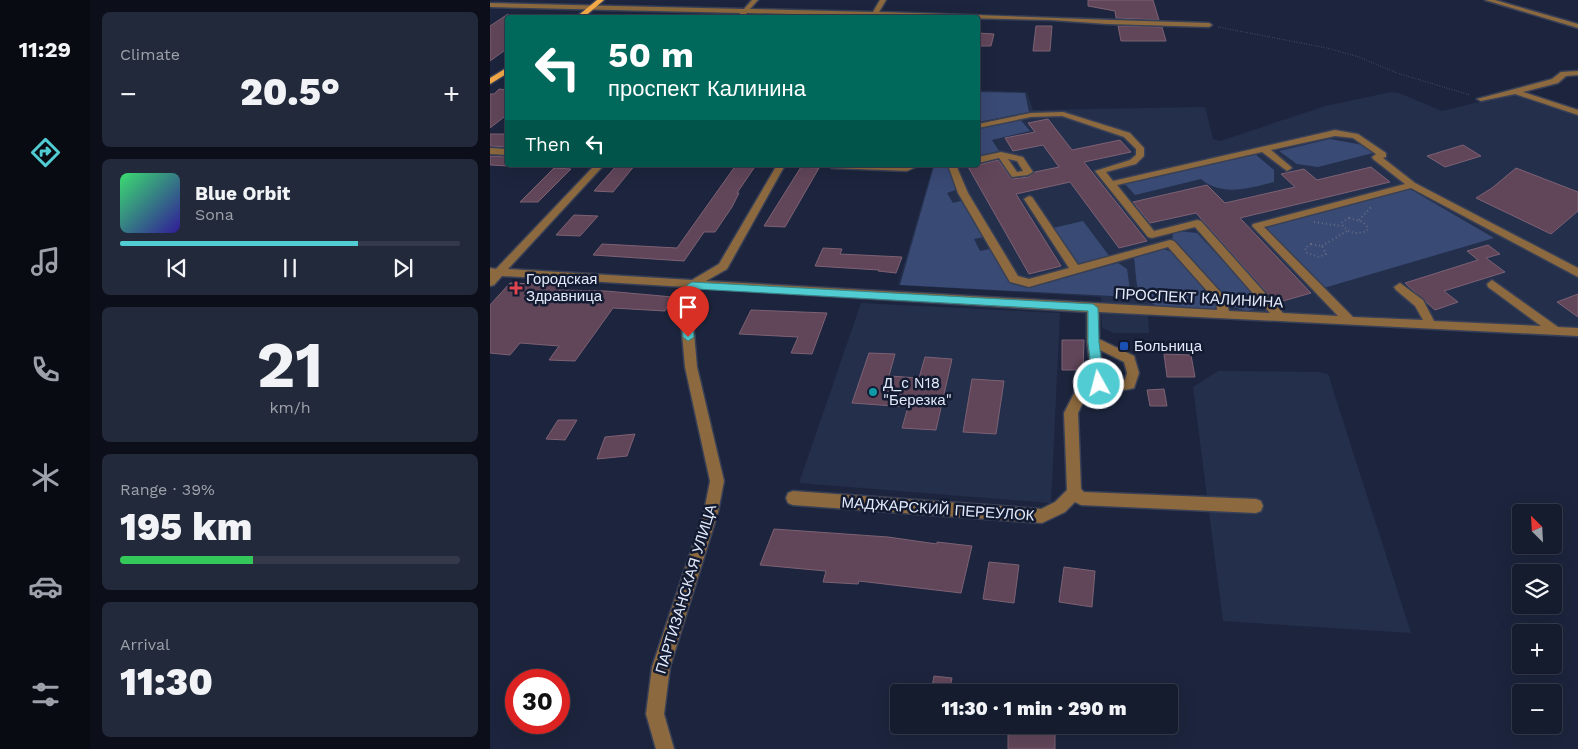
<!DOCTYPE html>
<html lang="en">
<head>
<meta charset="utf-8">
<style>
  :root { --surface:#151c2e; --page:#22293a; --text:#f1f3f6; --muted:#9da1aa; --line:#343a4a; --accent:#51ccd2 }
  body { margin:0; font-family:"Work Sans",sans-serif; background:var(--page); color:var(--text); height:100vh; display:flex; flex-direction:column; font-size:19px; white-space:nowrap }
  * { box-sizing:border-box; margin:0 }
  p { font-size:16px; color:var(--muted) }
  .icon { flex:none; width:28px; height:28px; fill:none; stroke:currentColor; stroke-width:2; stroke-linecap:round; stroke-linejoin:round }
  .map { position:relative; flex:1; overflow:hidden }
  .side { display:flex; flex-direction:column; gap:12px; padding:12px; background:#0c0f19; width:400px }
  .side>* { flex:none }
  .guide { position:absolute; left:15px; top:15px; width:475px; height:152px; border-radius:5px; box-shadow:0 5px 20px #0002,0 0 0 1px var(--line); background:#00695c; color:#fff; overflow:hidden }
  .needle { width:32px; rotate:336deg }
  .buttons { position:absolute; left:1022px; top:504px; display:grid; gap:10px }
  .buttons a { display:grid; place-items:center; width:50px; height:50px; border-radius:5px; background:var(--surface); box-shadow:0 5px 20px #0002,0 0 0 1px var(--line); font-size:25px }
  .speed { position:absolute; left:15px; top:669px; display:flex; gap:10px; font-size:25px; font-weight:700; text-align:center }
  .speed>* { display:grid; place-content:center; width:65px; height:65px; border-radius:50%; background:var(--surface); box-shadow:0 5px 20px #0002,0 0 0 1px var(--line); line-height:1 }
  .speed .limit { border:8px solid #d22; background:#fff; color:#111 }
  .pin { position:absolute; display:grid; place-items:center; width:42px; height:42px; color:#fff; margin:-51px -21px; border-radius:50% 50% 50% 0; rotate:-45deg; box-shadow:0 0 5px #0007 }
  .pin .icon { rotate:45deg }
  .me { position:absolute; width:55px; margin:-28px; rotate:353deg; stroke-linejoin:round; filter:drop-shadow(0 0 4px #0008) }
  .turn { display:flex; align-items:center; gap:18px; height:105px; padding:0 20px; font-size:22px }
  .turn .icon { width:65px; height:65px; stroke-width:2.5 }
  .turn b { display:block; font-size:35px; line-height:42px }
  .then { display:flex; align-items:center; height:48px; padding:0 20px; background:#0003; gap:10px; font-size:19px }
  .big { font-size:38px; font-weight:800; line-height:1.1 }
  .side .card { flex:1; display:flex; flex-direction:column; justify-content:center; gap:8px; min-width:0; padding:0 18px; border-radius:8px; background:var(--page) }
  .side .dial { align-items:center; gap:0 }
  .dial b { font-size:65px; line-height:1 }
  .song { display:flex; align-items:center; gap:15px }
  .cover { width:60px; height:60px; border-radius:8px; background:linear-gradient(135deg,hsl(140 70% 55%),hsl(250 70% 35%)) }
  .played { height:5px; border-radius:2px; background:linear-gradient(90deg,var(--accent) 70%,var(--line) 70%) }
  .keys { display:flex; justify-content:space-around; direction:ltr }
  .heat { display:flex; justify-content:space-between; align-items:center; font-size:28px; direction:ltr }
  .charge { height:8px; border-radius:4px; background:linear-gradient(90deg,#34c759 39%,var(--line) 0) }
  .trip { position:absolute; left:400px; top:684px; width:288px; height:50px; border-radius:5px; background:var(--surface); box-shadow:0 5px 20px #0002,0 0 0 1px var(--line); font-weight:800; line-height:50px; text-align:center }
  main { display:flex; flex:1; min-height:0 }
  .tabs { display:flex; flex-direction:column; width:90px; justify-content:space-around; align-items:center; background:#080b12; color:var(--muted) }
  .tabs .icon { width:35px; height:35px }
  .tabs .active { color:var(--accent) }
  .tabs b { font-size:22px; color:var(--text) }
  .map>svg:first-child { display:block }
  .built { fill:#242f4c }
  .green { fill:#394a75 }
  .building { fill:#614659; stroke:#7d6174 }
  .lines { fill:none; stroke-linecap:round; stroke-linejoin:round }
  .minor-casing { stroke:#384057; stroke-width:3 }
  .major-casing { stroke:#384057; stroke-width:3 }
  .path-far1 { stroke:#656d82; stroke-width:1; stroke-dasharray:0.5 2; stroke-linecap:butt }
  .path { stroke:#656d82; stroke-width:2; stroke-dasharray:1 3; stroke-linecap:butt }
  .minor { fill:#8c693e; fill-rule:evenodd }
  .major { fill:#f5aa49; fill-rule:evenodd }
  .route { fill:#51ccd2; stroke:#358588 }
  .health-dot { fill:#e0444e; stroke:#131b32; stroke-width:2 }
  .transit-dot { fill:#1a4fb4; stroke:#131b32; stroke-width:2 }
  .culture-dot { fill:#0f9aa8; stroke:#131b32; stroke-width:2 }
  .labels { text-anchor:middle; stroke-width:5; stroke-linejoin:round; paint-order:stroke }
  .poi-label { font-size:15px; fill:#e2e9f9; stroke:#131b32; text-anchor:start }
  .street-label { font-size:15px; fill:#e2e9f9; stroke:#131b32 }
</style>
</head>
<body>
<main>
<nav class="tabs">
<b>11:29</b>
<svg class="icon active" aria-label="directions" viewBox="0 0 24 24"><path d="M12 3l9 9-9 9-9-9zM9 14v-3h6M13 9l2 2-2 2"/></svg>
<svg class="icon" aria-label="music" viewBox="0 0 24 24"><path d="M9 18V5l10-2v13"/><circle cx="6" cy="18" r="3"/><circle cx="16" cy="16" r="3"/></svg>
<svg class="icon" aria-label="phone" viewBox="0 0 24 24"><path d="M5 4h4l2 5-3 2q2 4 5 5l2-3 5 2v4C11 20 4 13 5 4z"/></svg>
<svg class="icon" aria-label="climate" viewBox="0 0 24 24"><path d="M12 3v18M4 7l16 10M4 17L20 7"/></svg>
<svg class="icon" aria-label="car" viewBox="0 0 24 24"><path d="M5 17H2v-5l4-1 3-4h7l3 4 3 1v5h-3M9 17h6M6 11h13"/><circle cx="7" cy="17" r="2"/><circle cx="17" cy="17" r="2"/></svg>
<svg class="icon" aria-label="filters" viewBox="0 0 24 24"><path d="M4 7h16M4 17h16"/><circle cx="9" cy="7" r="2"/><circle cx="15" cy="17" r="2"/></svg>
</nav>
<section class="side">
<div class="card"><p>Climate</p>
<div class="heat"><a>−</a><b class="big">20.5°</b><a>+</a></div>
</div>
<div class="card">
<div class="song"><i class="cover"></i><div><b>Blue Orbit</b><p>Sona</p></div></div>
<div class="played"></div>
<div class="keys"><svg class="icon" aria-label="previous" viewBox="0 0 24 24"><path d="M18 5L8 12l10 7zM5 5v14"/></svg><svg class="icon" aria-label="pause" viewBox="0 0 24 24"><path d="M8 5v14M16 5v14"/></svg><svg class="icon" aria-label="next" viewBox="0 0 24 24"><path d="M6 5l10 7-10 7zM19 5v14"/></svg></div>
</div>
<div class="card dial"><b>21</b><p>km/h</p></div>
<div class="card"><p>Range · 39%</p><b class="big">195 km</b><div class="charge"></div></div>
<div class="card"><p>Arrival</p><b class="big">11:30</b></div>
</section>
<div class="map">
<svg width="1088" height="749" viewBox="0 0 1088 749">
  <rect width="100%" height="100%" fill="#1c253d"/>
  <g class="built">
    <polygon points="488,90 537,92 543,110 715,107 723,139 730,141 835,106 901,92 909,93 952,111 1022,94 1088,116 1088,338 658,315 659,333 624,333 612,328 611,297 408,285 443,165 488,165"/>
    <polygon points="371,303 570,313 561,503 309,483"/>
    <polygon points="728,371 829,372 838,374 921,633 733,621 703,387"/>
  </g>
  <g class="green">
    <polygon points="488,92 535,93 539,112 488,122"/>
    <polygon points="529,118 540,131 502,140 509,151 488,156 488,127"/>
    <polygon points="840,139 873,145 883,153 828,167 807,164 789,151"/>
    <path d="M 765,154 L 784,170 L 784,182 C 760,188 731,197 711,179 L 645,195 L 635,184 Z"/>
    <polygon points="444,166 457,167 468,189 457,193 463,203 474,200 494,237 484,239 490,251 500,249 518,281 542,287 628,263 637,269 641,297 410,285"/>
    <polygon points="920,189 1004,238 827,290 765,227"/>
    <polygon points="593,221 620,257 589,266 563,228"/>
    <polygon points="688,231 707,233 767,297 768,304 765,309 757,311 740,306 682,241 683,234"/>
    <path d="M 674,249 L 684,253 L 726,300 L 727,309 C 707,308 660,314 650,293 C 645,284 646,269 644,258 Z"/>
  </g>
  <g class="building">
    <polygon points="598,0 663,0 669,20 626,18 625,11 598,6"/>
    <polygon points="18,14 18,48 0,61 0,26"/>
    <polygon points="546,26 562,26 560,51 543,51"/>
    <polygon points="628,26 672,27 676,41 631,41"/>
    <polygon points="488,33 504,34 501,46 488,46"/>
    <polygon points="9,89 18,90 18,114 0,128 0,94 4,94"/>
    <polygon points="558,119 582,150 630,140 641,152 594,162 657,241 629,248 580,182 526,194 571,266 539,274 477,165 488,165 508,160 522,179 538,177 545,172 569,167 553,145 523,151 515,138 545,132 538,123"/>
    <polygon points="0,134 18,134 18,147 0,146"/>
    <polygon points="973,145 991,156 955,167 937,156"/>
    <polygon points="0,156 18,157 18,166 0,165"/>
    <polygon points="127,165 145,165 123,192 104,191"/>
    <polygon points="246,165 266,165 247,193 249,193 242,207 225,232 214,232 194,261 103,255 112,244 187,248"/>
    <polygon points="311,167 329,168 295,227 274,226"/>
    <polygon points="881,167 900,182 750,218 821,293 786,303 706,213 660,223 643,202 717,185 735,203 805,187 791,174 814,169 827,180"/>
    <polygon points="64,168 81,169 48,202 30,202"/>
    <polygon points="1026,168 1088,192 1088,211 1061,234 986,198 1002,188"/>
    <polygon points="84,215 108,216 90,236 66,235"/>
    <polygon points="998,245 1010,254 996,258 1015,272 954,291 968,302 945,310 915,283 988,260 977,251"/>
    <polygon points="333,248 352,249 350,254 412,257 406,273 388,271 389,270 325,266"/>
    <polygon points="20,283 73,285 69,290 116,291 183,297 175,311 123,308 85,361 59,360 69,346 30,343 20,355 0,353 0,305"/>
    <polygon points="1088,294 1088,317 1067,302"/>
    <polygon points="261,310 337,313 322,354 301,353 308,337 249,334"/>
    <polygon points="572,340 594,340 593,370 572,370"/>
    <polygon points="379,353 405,354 399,376 429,378 435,357 462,359 446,430 412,428 418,407 362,403"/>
    <polygon points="674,354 701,355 705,377 677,377"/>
    <polygon points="482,379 514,381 506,434 473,432"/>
    <polygon points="674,389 677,406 660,406 657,390"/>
    <polygon points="68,420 87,420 75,440 56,439"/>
    <polygon points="145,434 137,456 107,459 115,437"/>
    <polygon points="284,529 398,537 447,544 447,542 482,546 471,593 369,581 368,584 333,582 336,571 270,565"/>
    <polygon points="499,562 529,565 524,603 493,599"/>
    <polygon points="574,567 605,571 602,607 569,602"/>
    <polygon points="444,676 462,678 459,692 441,692"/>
    <rect x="518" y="728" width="47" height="21"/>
  </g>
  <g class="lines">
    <g class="minor-casing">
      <g id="minor">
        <path d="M 262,0 L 268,0 L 260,9 L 383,12 L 390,0 L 396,0 L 389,12 C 499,15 609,20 719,23 L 722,25 L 719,27 L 617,24 L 561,20 L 387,16 L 379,18 L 380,16 L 257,13 L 253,17 L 249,18 L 248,16 L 250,13 L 0,7 L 0,3 L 254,9 Z"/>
        <polygon points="995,0 1005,0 1088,24 1088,28"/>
        <polygon points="1088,71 1088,75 1076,76 1068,83 1033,92 1088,110 1088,115 1025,94 991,101 987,99 1062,79 1071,72"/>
        <path d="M 573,112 L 640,133 L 654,148 L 654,156 L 646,164 L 616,172 L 623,181 L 845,130 L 868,134 L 896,153 L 896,157 L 893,158 L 925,183 L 1088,268 L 1088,277 L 921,188 L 774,227 L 863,317 L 933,320 L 925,306 L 906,290 L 904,287 L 910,283 L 933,300 L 944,321 L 1051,326 L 998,287 L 997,284 L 1002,280 L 1068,327 L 1088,328 L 1088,336 L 609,312 L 609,339 L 644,356 L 649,373 L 644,388 C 630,392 614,390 599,389 L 588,413 L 591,489 L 594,492 L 766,499 L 771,501 L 773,506 L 771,511 L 766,513 L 591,505 L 585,502 L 575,512 L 552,523 L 303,505 L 298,503 L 296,498 L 298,493 L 303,491 L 551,509 L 565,502 L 577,490 L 574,413 L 591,380 L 602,379 L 597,341 L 597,312 L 207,288 L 203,322 L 207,367 L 234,481 L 228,512 L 180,667 L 174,714 L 184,749 L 166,749 L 156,714 L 162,667 L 214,512 L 220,481 L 195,367 L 191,322 L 196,287 L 12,276 L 4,285 L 0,286 L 0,268 L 6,269 L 105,165 L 114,165 L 18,269 L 202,280 L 229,264 L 287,165 L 295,165 L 237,269 L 216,281 L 727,310 L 726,301 L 678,247 L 539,287 L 520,282 L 468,193 L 458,165 L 466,165 L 478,193 L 528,276 L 539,279 L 579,268 L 534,199 L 539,196 L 542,197 L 588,265 L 680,240 L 684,241 L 735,297 L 739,311 L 780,313 L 705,227 L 662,238 L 658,237 L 605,171 L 640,160 L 646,155 L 646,149 L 634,137 L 572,116 L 541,117 L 488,128 L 488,124 L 541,113 ZM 845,136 L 863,138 L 886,154 L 882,157 L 883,159 L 915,184 L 763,224 L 762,226 L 848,316 L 793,313 L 711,221 L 707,220 L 664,231 L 627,185 L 772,152 L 797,171 L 802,168 L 800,166 L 781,150 ZM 610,350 L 634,362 L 637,373 L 635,380 L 615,380 Z"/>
        <polygon points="0,148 18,149 18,155 0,154"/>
        <path d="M 511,152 L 533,157 L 543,172 L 538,175 L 522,177 L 509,158 L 488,163 L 488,157 ZM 518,159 L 527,161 L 533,171 L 527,172 Z"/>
        <polygon points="338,165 430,165 417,171 342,168"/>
      </g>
    </g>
    <g class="major-casing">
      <g id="major">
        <polygon points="107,0 114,0 93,18 85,18"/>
        <polygon points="18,67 18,73 0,84 0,78"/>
      </g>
    </g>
    <polyline class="path-far1" points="728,27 837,48 869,57 907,73 980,95"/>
    <g class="path">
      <path d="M 859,218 L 873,222 L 878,228 L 877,231 C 865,235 858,233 851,223 Z"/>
      <polyline points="869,220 882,206"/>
      <polyline points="824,222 852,226"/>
      <polygon points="821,244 832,246 836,254 829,257 817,253 815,248"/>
      <polyline points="832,246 857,231"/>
    </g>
    <use href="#minor" class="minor"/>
    <use href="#major" class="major"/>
  </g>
  <polygon class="route" points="202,282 603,304 608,308 609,342 614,384 609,389 603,384 598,342 598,311 206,289 202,322 204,337 198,341 193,337 192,322 197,285"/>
  <path class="health-dot" d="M23.5 280.5h5v5h5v5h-5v5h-5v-5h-5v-5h5z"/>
  <rect class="transit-dot" x="629" y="341" width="10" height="10" rx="2.5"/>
  <circle class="culture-dot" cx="383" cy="392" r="5"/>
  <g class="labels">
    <g class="poi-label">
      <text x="36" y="284">Городская<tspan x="36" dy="17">Здравница</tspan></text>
      <text x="644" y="351">Больница</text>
      <text x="393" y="388">Д_с N18<tspan x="393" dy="17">"Березка"</tspan></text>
    </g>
    <g class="street-label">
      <text transform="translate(709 298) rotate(3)" y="5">ПРОСПЕКТ КАЛИНИНА</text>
      <text transform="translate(448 509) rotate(4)" y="5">МАДЖАРСКИЙ ПЕРЕУЛОК</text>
      <text transform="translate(196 589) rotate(-73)" y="5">ПАРТИЗАНСКАЯ УЛИЦА</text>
    </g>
  </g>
</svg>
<div class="buttons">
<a><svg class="needle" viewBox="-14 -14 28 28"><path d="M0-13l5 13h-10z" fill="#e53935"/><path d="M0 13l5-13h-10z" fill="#9da1aa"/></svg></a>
<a><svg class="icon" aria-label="layers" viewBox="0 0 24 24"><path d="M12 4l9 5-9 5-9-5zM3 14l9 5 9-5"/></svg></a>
<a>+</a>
<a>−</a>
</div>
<div class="speed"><div class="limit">30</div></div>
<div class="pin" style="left:198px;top:337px;background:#d93025"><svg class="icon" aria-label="arrive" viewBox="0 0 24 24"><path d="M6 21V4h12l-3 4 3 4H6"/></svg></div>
<svg class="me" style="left:609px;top:384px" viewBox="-20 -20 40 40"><circle r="17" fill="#51ccd2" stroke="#fff" stroke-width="3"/><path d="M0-11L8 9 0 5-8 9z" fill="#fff"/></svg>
<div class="trip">11:30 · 1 min · 290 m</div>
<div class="guide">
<div class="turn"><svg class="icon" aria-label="left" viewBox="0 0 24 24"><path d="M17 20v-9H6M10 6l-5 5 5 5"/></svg><div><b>50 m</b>проспект Калинина</div></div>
<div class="then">Then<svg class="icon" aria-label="left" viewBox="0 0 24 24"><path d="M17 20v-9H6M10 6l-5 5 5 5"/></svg></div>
</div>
</div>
</main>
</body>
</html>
